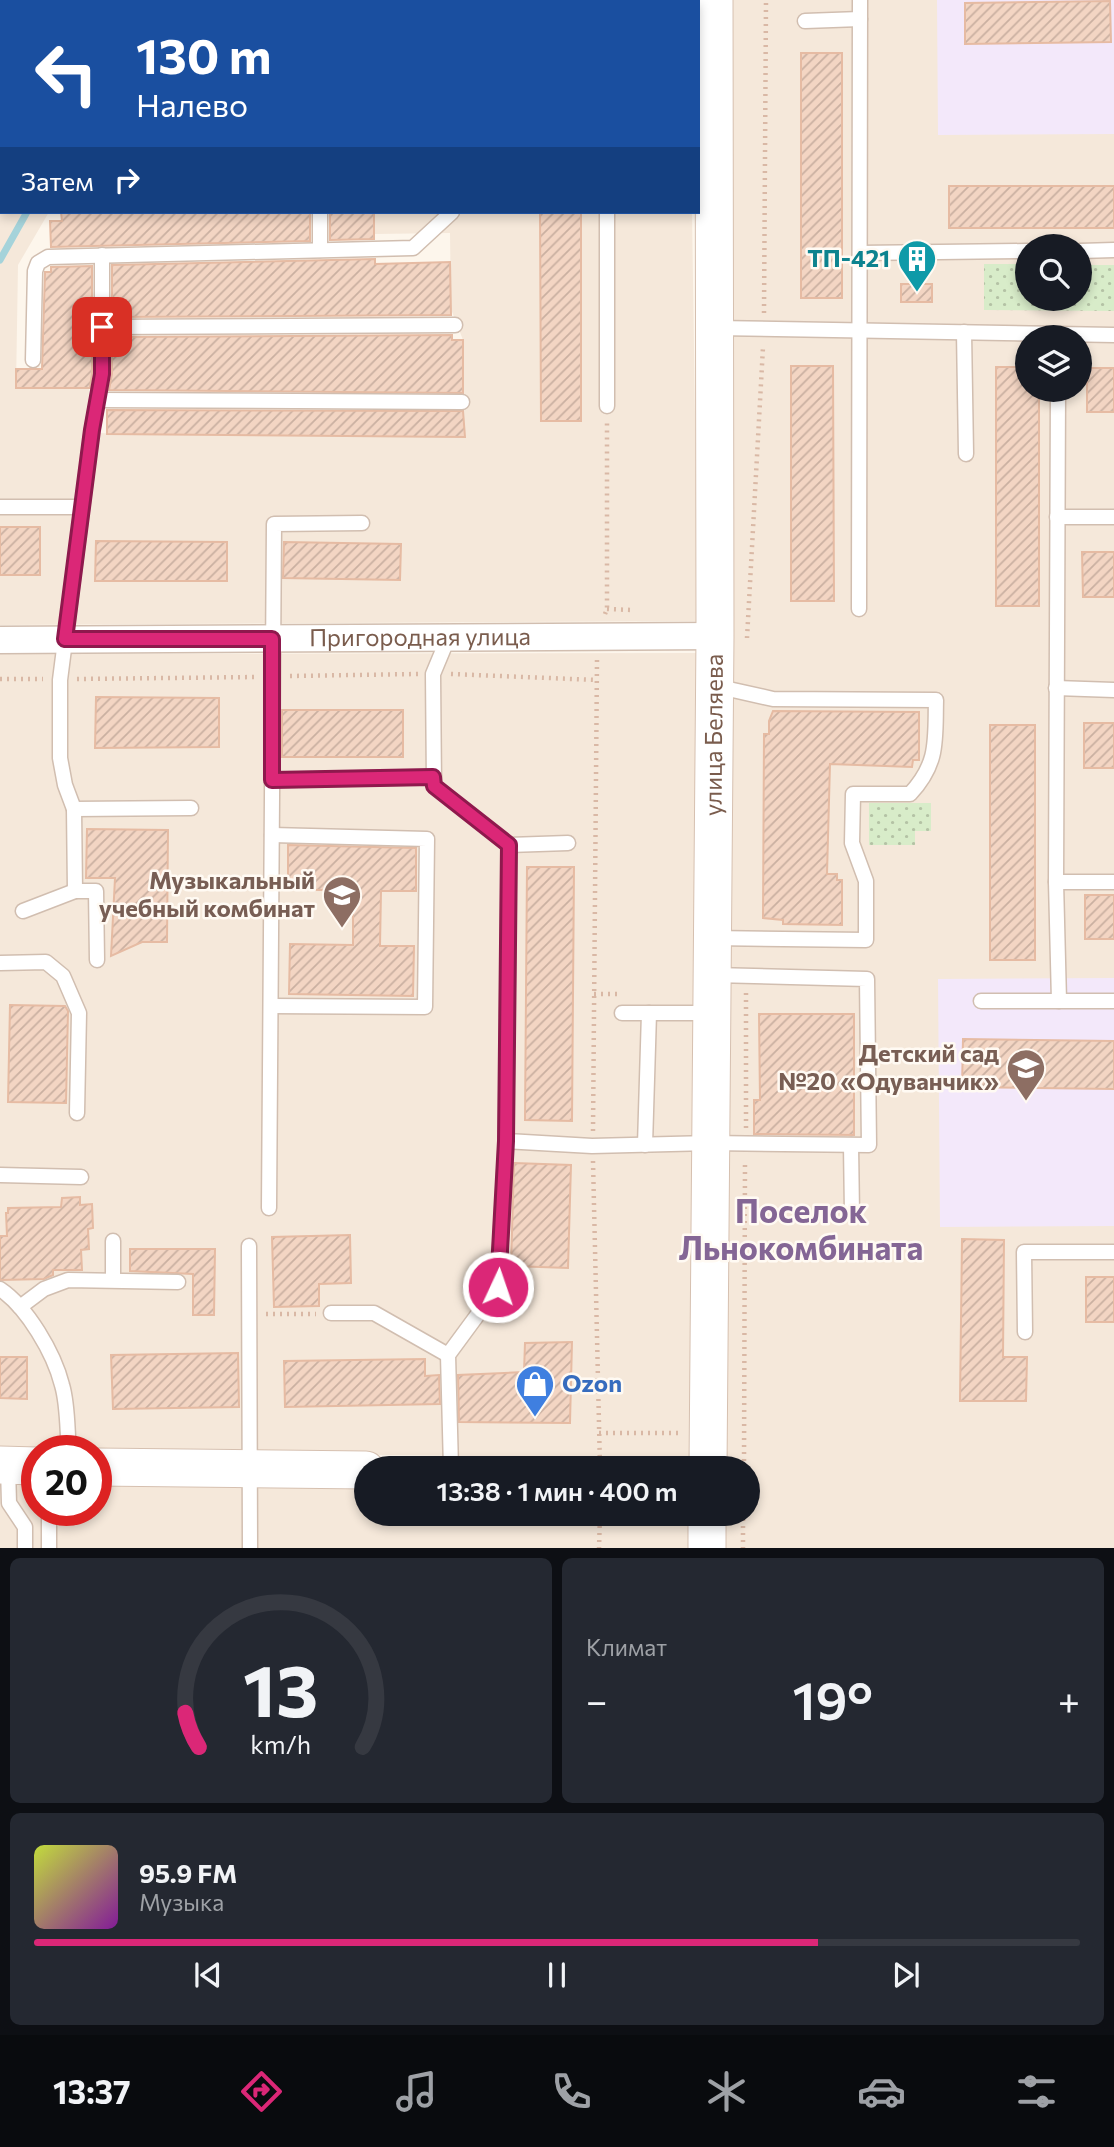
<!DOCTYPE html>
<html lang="ru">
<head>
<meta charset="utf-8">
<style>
  :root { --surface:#171b24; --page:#242831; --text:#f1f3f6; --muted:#9ea1a6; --line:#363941; --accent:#db2777 }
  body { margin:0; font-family:Commissioner,sans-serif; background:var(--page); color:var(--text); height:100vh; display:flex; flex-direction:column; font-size:26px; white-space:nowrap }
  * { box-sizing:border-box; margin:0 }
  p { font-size:23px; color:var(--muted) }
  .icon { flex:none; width:38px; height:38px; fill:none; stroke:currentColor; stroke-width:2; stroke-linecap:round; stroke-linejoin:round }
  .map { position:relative; height:1548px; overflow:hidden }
  .details { display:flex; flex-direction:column; gap:10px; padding:10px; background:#0d0f14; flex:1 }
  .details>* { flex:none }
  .hud { position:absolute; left:0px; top:0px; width:700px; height:214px; box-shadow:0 4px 10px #0003; background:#1a4fa0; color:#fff; overflow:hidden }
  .buttons { position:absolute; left:1015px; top:234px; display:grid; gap:14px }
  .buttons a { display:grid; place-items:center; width:77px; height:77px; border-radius:50%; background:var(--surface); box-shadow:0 4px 10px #0003; font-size:35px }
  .speed { position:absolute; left:21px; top:1435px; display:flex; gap:14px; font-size:35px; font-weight:700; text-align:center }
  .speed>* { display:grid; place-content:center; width:91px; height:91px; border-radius:50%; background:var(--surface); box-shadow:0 4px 10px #0003; line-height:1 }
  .speed .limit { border:10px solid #d22; background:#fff; color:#111 }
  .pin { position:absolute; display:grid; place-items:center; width:60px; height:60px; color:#fff; margin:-30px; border-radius:14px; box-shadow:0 4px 10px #0006 }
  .me { position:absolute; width:77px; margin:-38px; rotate:3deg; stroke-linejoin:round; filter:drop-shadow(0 0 5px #0008) }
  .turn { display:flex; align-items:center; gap:24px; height:147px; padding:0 21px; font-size:32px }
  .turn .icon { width:91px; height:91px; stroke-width:2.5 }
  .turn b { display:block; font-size:49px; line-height:60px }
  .then { display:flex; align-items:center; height:66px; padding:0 21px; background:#0003; gap:14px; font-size:26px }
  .big { font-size:52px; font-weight:600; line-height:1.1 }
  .details .widget { flex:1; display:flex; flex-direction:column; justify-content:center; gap:10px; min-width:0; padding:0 24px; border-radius:10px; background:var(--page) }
  .details .dial { align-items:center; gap:0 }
  .dial svg { height:182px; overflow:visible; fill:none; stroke:var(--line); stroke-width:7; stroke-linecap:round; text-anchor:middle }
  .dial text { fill:var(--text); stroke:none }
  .song { display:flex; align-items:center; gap:21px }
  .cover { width:84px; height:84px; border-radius:10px; background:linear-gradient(135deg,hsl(70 70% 55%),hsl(290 70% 35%)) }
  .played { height:7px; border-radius:4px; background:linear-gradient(90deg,var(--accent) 75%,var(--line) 75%) }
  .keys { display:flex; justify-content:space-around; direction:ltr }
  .heat { display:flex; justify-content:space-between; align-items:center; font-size:38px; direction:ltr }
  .details .tiles { flex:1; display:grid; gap:10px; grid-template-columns:1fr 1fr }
  .widget:last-child { grid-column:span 2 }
  .trip { position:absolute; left:354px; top:1456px; width:406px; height:70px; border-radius:35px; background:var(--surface); box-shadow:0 4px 10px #0003; font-weight:600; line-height:70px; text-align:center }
  .dock { display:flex; height:112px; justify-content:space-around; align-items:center; background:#090b0e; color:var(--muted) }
  .dock .icon { width:49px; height:49px }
  .dock .active { color:var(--accent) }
  .dock b { font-size:32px; color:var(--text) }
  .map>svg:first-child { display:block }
  .residential { fill:#f5e8da; fill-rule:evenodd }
  .education { fill:#f3e8fa }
  .park { fill:url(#park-dots) }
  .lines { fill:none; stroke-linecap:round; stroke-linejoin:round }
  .stream { stroke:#a5d3da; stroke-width:7 }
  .building { fill:url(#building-hatch); stroke:#e6bba3; stroke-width:2 }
  .lane-casing { stroke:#d1beb0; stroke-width:17 }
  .street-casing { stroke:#d1beb0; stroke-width:29 }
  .secondary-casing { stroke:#d6c0b0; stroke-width:39 }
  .path { stroke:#d9b8a5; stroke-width:4.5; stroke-dasharray:2 5; stroke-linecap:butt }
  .lane { stroke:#fff; stroke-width:14 }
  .street { stroke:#fff; stroke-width:26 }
  .secondary { stroke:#fff; stroke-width:37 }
  .route-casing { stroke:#8e194d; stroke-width:18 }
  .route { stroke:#db2777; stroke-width:12 }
  .labels { text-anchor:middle; stroke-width:5; stroke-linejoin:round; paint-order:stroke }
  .culture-label { font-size:24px; font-weight:bold; fill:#0d838f; stroke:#fffaf3; text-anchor:end }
  .street-label { font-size:24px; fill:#7a5c4d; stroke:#fffaf3 }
  .education-label { font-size:24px; font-weight:bold; fill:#785e54; stroke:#fffaf3; text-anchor:end }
  .shop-label { font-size:24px; font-weight:bold; fill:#366cbe; stroke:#fffaf3; text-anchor:start }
  .district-label { font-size:32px; font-weight:bold; fill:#846695; stroke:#fffaf3 }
</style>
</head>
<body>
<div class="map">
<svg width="1114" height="1549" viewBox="0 0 1114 1549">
  <defs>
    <pattern id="park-dots" width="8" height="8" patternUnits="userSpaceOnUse" patternTransform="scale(1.75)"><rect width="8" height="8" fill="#d8ecc9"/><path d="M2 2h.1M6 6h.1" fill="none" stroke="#b4c2a5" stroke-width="1.8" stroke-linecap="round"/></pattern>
    <pattern id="building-hatch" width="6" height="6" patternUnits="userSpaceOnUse" patternTransform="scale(1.75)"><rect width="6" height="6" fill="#f3d5c3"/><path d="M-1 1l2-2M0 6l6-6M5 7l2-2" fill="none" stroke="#cab0a1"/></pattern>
  </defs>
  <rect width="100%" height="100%" fill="#fdf6ec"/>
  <g class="residential">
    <polygon points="0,0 690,0 2,2 2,212 49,212 18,265 16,387 89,388 88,433 464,437 463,340 451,309 450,233 374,234 374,212 692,212 698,621 0,625"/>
    <path d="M 733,0 L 1114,0 L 1114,1548 L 720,1549 L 720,1514 L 747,1514 L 747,1468 L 721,1468 ZM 1027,247 L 1080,247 L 1080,299 L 1027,299 ZM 1027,338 L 1080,338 L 1080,390 L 1027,390 Z"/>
    <polygon points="700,653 693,1459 0,1450 0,654"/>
    <polygon points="0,1480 37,1481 37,1510 96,1510 96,1482 366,1486 366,1514 693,1514 693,1548 0,1548"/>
  </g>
  <g class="education">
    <polygon points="937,0 1114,0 1114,134 938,135"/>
    <polygon points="1114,978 1114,1226 940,1227 938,979"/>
  </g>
  <g class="park">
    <polygon points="984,264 1027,264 1027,299 1080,299 1080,265 1114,265 1114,311 984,310"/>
    <polygon points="869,803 931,803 931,831 915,831 915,845 869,845"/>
  </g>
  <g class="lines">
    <polyline class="stream" points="0,260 27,212"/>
  </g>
  <g class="building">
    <polygon points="1110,1 1111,42 965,44 965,3"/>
    <rect x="801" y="53" width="41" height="245"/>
    <rect x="949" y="186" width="165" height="42"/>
    <polygon points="61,212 310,212 310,241 51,247 50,221 62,221"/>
    <polygon points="330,212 374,212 374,239 330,240"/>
    <polygon points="540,212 581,212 581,421 541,421"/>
    <polygon points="375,259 375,264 450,262 451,315 112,317 112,265"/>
    <polygon points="92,266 92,373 90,388 16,388 16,369 42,369 45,272 51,272 51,267"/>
    <rect x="901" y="284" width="31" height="18"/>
    <polygon points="452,335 452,340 463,340 463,393 109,390 112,374 112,337"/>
    <polygon points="791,366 833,366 834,601 791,601"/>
    <polygon points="996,367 1027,367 1027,390 1039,390 1039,606 996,606"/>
    <rect x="1087" y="368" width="27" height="44"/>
    <polygon points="107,410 463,411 465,437 107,434"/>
    <rect x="0" y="527" width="40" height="48"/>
    <polygon points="96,541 227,542 227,581 95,581"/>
    <polygon points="284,542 401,544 400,580 283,578"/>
    <polygon points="1082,552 1114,552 1114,597 1083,597"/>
    <polygon points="96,697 219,698 219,747 95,748"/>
    <rect x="282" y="710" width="121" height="47"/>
    <polygon points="773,711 919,712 919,760 913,760 912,767 830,764 827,874 837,874 837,880 842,880 842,925 783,924 783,920 763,918 764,734 769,734 769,721"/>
    <rect x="1084" y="723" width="30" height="45"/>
    <rect x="990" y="725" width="45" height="235"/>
    <polygon points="87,829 168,830 167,942 142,942 111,956 115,878 86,878"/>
    <polygon points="288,845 416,848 416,891 381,891 380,946 414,946 413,996 289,994 290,944 353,945 353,891 288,889"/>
    <polygon points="527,867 574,867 572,1121 525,1120"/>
    <rect x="1085" y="895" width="29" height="44"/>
    <polygon points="10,1005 65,1006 68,1011 66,1103 8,1102"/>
    <polygon points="759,1014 854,1014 854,1135 754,1134 754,1100 760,1100"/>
    <polygon points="963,1039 1114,1041 1114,1089 962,1087"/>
    <polygon points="514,1163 571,1165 568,1268 511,1266"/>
    <polygon points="80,1197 80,1205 92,1204 93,1228 88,1229 89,1249 81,1250 82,1270 53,1270 53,1275 44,1279 0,1280 0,1236 7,1236 6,1213 8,1213 8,1208 61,1207 62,1198"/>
    <polygon points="350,1235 351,1283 319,1284 319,1306 274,1307 272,1237"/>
    <polygon points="962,1239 1004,1240 1003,1357 1027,1357 1026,1401 960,1401"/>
    <polygon points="130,1249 215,1249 214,1315 193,1315 193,1274 130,1271"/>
    <rect x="1086" y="1277" width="28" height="45"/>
    <polygon points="572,1342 570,1423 459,1422 458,1375 524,1372 525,1343"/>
    <polygon points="238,1353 239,1407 113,1409 111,1355"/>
    <polygon points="0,1357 27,1357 27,1399 0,1398"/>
    <polygon points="425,1359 425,1376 439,1375 440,1404 285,1407 284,1361"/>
  </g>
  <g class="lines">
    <g class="lane-casing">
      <g id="lane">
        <polyline points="46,2 48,0"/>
        <polyline points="337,2 338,0"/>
        <polyline points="608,2 608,0"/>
        <polyline points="805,21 860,19"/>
        <polyline points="0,34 2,33"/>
        <polyline points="320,250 320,212"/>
        <polyline points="1080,251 1114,250"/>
        <polyline points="860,253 1027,251"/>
        <polyline points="102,255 102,374 92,430 60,680 60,758 65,785 74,809 191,808"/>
        <polyline points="102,327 455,325"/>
        <polyline points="716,328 1114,335"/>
        <polyline points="964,332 966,454"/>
        <polyline points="33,360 35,271 38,263 48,257 413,248 452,212"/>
        <polyline points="1058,390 1056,882 1059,1001"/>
        <polyline points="98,400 462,402"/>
        <polyline points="607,406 607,212"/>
        <polyline points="0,507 82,507"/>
        <polyline points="1057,517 1114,517"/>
        <polyline points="859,609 860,0"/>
        <polyline points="448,638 433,674 434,786 509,845 506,1141 592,1146 710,1143 869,1145 867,979 714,975"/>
        <polyline points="1056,688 1114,690"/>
        <polyline points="272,780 434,777"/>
        <polyline points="74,809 75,891 96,891 97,960"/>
        <polyline points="509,845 568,843"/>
        <polyline points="1056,882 1114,882"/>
        <polyline points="23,911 75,891"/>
        <path d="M 712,938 L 866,940 L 866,881 L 852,843 L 853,794 L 910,794 C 939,763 935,740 936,700 L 773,699 L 715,686"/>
        <polyline points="0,963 46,962 63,976 79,1013 77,1113"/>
        <polyline points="981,1001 1114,1001"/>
        <polyline points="271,1006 425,1007 427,839 272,835"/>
        <polyline points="622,1013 710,1013"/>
        <polyline points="645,1145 649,1013"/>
        <polyline points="851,1145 852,1214"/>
        <polyline points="0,1175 81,1177"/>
        <polyline points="269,1208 274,524 362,523"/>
        <polyline points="249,1246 250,1549"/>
        <polyline points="113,1280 113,1241"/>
        <path d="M 0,1289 C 27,1307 54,1353 62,1385 C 68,1405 67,1430 69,1451"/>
        <polyline points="20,1307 44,1289 68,1280 178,1282"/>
        <polyline points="331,1313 374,1313 448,1355"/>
        <polyline points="1025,1332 1024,1252 1114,1252"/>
        <polyline points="8,1467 9,1503 25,1527 25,1549"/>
        <polyline points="451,1468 448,1355 498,1287 506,1141"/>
        <polyline points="49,1549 49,1510"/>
      </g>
    </g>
    <g class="street-casing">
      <g id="street">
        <path id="s1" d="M 0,640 L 715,636"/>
      </g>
    </g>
    <g class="secondary-casing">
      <g id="secondary">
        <polyline points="0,1465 37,1466"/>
        <polyline points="96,1467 366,1470"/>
        <path id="s2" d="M 708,1468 L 715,636 L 714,0"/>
        <polyline points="707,1549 707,1514"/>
      </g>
    </g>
    <g class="path">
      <polyline points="125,2 126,0"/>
      <polyline points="0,168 2,167"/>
      <polyline points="764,313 766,0"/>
      <polyline points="607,609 632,610"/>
      <polyline points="605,614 607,609 607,421"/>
      <polyline points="747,638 763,347"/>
      <polyline points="451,674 597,680"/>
      <polyline points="290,676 418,674"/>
      <polyline points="0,679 43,679"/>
      <polyline points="77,679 257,677"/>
      <polyline points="594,994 617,994"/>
      <polyline points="746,1128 746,993"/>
      <polyline points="593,1131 597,660"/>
      <polyline points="593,1161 600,1468"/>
      <polyline points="266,1314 316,1314"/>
      <polyline points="599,1433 680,1433"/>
      <polyline points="744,1468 745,1161"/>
      <polyline points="599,1549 600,1514"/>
      <polyline points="743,1549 743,1514"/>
    </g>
    <use href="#lane" class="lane"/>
    <use href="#street" class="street"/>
    <use href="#secondary" class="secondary"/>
  </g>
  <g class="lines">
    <g class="route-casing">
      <polyline id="route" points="102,327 102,374 92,430 65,639 272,639 272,780 433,777 434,786 509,845 506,1141 498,1287"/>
    </g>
    <use href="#route" class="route"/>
  </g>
  <defs>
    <g id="building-pin" transform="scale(2.0125)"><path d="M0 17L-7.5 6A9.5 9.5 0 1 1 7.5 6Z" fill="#0f9aa8" stroke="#fffaf3"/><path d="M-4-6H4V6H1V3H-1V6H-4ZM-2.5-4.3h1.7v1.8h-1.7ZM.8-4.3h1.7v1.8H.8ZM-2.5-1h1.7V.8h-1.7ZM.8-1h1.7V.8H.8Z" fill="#fff"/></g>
    <g id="school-pin" transform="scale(2.0125)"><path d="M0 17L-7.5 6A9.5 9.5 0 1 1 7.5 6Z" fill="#8d6e63" stroke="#fffaf3"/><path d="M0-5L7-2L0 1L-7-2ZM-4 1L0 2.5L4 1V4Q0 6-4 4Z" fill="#fff"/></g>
    <g id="shop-pin" transform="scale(2.0125)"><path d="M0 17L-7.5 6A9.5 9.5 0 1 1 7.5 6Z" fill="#3f7fe0" stroke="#fffaf3"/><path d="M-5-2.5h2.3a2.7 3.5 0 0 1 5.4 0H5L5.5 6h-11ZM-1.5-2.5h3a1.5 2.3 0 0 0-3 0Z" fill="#fff"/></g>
  </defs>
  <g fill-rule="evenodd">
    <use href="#building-pin" x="917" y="259"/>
    <use href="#school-pin" x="342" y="895"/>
    <use href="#school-pin" x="1026" y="1068"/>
    <use href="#shop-pin" x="535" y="1384"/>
  </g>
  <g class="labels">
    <g class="culture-label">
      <text x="890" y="267">ТП-421</text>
    </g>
    <g class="street-label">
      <text dy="8" stroke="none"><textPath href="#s1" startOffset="420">Пригородная улица</textPath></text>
      <text dy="8" stroke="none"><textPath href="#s2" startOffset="733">улица Беляева</textPath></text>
    </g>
    <g class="education-label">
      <text x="315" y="889">Музыкальный<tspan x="315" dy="28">учебный комбинат</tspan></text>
      <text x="999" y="1062">Детский сад<tspan x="999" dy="28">№20 «Одуванчик»</tspan></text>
    </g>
    <g class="shop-label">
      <text x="562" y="1392">Ozon</text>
    </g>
    <g class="district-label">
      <text x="801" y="1223">Поселок<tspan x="801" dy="37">Льнокомбината</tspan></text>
    </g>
  </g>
</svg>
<div class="buttons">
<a><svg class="icon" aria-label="search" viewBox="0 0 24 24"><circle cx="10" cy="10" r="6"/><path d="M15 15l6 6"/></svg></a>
<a><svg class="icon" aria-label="layers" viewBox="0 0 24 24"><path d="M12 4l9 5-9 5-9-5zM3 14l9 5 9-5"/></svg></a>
</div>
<div class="speed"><div class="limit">20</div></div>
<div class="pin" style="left:102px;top:327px;background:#d93025"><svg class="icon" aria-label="arrive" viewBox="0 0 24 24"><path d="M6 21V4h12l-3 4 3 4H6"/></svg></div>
<svg class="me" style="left:498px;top:1287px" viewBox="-20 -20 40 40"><circle r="17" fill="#db2777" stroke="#fff" stroke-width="3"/><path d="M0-11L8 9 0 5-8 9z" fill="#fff"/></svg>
<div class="trip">13:38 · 1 мин · 400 m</div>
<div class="hud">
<div class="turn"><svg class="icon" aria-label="left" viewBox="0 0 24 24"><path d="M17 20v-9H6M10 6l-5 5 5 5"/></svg><div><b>130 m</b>Налево</div></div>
<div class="then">Затем<svg class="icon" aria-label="right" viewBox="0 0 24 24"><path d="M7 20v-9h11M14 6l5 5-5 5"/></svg></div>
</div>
</div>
<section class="details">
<div class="tiles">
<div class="widget dial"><svg viewBox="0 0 100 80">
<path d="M14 69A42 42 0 1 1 86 69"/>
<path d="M14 69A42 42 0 0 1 8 54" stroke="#db2777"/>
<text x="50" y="56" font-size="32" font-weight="700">13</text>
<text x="50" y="72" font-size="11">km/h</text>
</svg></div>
<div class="widget"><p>Климат</p>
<div class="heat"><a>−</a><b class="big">19°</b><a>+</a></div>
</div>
<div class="widget">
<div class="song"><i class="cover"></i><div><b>95.9 FM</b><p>Музыка</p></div></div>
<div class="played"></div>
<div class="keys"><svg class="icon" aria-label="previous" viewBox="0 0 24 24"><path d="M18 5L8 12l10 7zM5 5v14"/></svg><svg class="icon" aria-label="pause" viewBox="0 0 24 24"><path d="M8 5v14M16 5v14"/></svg><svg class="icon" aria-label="next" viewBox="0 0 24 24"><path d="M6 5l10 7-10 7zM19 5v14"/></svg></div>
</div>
</div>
</section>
<nav class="dock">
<b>13:37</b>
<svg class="icon active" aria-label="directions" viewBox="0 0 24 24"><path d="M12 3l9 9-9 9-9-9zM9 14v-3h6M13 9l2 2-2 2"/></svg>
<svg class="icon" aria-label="music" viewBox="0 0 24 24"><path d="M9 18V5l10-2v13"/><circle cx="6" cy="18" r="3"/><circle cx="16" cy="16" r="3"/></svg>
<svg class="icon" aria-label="phone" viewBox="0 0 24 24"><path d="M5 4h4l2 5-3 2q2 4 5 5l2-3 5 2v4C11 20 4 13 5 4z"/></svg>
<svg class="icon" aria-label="climate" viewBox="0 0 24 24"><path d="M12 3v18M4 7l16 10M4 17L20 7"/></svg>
<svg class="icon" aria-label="car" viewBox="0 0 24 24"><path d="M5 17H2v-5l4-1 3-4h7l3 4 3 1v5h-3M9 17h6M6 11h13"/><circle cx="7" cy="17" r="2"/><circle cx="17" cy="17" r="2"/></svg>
<svg class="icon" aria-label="filters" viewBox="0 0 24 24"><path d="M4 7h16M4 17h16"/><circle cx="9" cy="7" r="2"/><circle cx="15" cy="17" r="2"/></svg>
</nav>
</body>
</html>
